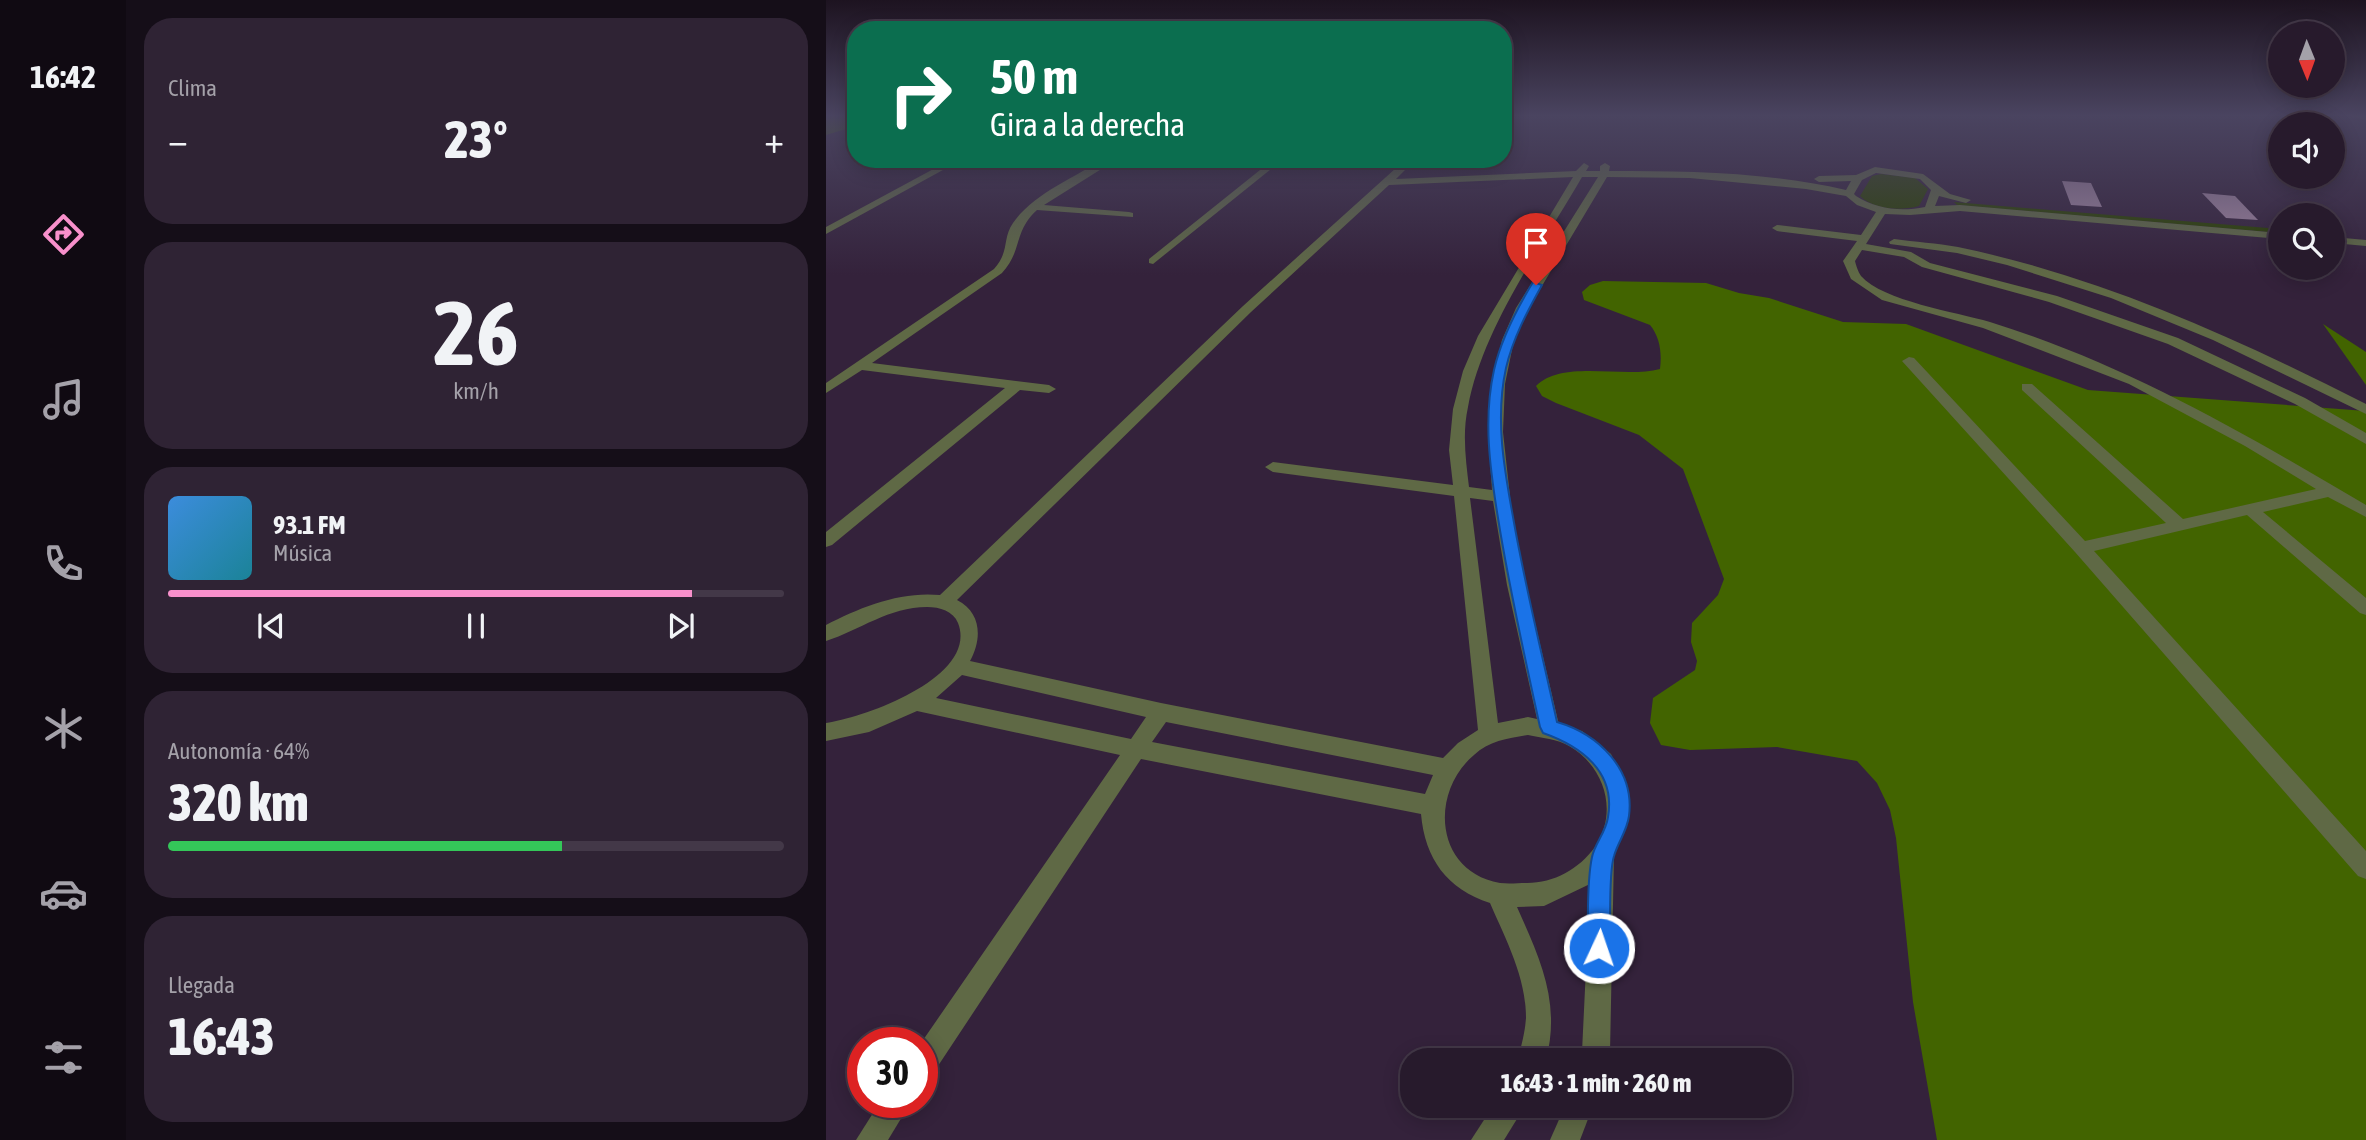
<!DOCTYPE html>
<html lang="es">
<head>
<meta charset="utf-8">
<style>
  :root { --surface:#271a2c; --page:#2f2334; --text:#f1f3f6; --muted:#a4a1a9; --line:#433848; --accent:#f890cb }
  body { margin:0; font-family:"Asap Condensed",sans-serif; background:var(--page); color:var(--text); height:100vh; display:flex; flex-direction:column; font-size:26px; white-space:nowrap }
  * { box-sizing:border-box; margin:0 }
  p { font-size:23px; color:var(--muted) }
  .icon { flex:none; width:38px; height:38px; fill:none; stroke:currentColor; stroke-width:2; stroke-linecap:round; stroke-linejoin:round }
  .map { position:relative; flex:1; overflow:hidden }
  .drawer { display:flex; flex-direction:column; gap:18px; padding:18px; background:#150e18; width:700px }
  .drawer>* { flex:none }
  .guide { position:absolute; left:21px; top:21px; width:665px; height:147px; border-radius:28px; box-shadow:0 4px 18px #0003,0 0 0 2px var(--line); background:#0b6e4f; color:#fff; overflow:hidden }
  .needle { width:46px; rotate:179deg }
  .tools { position:absolute; left:1442px; top:21px; display:grid; gap:14px }
  .tools a { display:grid; place-items:center; width:77px; height:77px; border-radius:50%; background:var(--surface); box-shadow:0 4px 18px #0003,0 0 0 2px var(--line); font-size:35px }
  .speed { position:absolute; left:21px; top:1027px; display:flex; gap:14px; font-size:35px; font-weight:700; text-align:center }
  .speed>* { display:grid; place-content:center; width:91px; height:91px; border-radius:50%; background:var(--surface); box-shadow:0 4px 18px #0003,0 0 0 2px var(--line); line-height:1 }
  .speed .limit { border:10px solid #d22; background:#fff; color:#111 }
  .pin { position:absolute; display:grid; place-items:center; width:60px; height:60px; color:#fff; margin:-72px -30px; border-radius:50% 50% 50% 0; rotate:-45deg; box-shadow:0 0 7px #0007 }
  .pin .icon { rotate:45deg }
  .me { position:absolute; width:77px; margin:-38px; rotate:3deg; stroke-linejoin:round; filter:drop-shadow(0 0 5px #0008) }
  .turn { display:flex; align-items:center; gap:24px; height:147px; padding:0 28px; font-size:32px }
  .turn .icon { width:91px; height:91px; stroke-width:2.5 }
  .turn b { display:block; font-size:49px; line-height:60px }
  .big { font-size:52px; font-weight:800; line-height:1.1 }
  .drawer .widget { flex:1; display:flex; flex-direction:column; justify-content:center; gap:10px; min-width:0; padding:0 24px; border-radius:28px; background:var(--page) }
  .drawer .dial { align-items:center; gap:0 }
  .dial b { font-size:91px; line-height:1 }
  .song { display:flex; align-items:center; gap:21px }
  .cover { width:84px; height:84px; border-radius:10px; background:linear-gradient(135deg,hsl(210 70% 55%),hsl(190 70% 35%)) }
  .played { height:7px; border-radius:4px; background:linear-gradient(90deg,var(--accent) 85%,var(--line) 85%) }
  .keys { display:flex; justify-content:space-around; direction:ltr }
  .heat { display:flex; justify-content:space-between; align-items:center; font-size:38px; direction:ltr }
  .charge { height:10px; border-radius:5px; background:linear-gradient(90deg,#34c759 64%,var(--line) 0) }
  .trip { position:absolute; left:574px; top:1048px; width:392px; height:70px; border-radius:28px; background:var(--surface); box-shadow:0 4px 18px #0003,0 0 0 2px var(--line); font-weight:800; line-height:70px; text-align:center }
  main { display:flex; flex:1; min-height:0 }
  .dock { display:flex; flex-direction:column; width:126px; justify-content:space-around; align-items:center; background:#100a12; color:var(--muted) }
  .dock .icon { width:49px; height:49px }
  .dock .active { color:var(--accent) }
  .dock b { font-size:32px; color:var(--text) }
  .map>svg:first-child { display:block }
  .green { fill:#2a4100 }
  .forest { fill:#426400 }
  .building { fill:#9e849f }
  .lines { fill:none; stroke-linecap:round; stroke-linejoin:round }
  .minor { fill:#5f6945; fill-rule:evenodd }
  .route { fill:#1a73e8; stroke:#114b97; stroke-width:2 }
</style>
</head>
<body>
<main>
<nav class="dock">
<b>16:42</b>
<svg class="icon active" aria-label="directions" viewBox="0 0 24 24"><path d="M12 3l9 9-9 9-9-9zM9 14v-3h6M13 9l2 2-2 2"/></svg>
<svg class="icon" aria-label="music" viewBox="0 0 24 24"><path d="M9 18V5l10-2v13"/><circle cx="6" cy="18" r="3"/><circle cx="16" cy="16" r="3"/></svg>
<svg class="icon" aria-label="phone" viewBox="0 0 24 24"><path d="M5 4h4l2 5-3 2q2 4 5 5l2-3 5 2v4C11 20 4 13 5 4z"/></svg>
<svg class="icon" aria-label="climate" viewBox="0 0 24 24"><path d="M12 3v18M4 7l16 10M4 17L20 7"/></svg>
<svg class="icon" aria-label="car" viewBox="0 0 24 24"><path d="M5 17H2v-5l4-1 3-4h7l3 4 3 1v5h-3M9 17h6M6 11h13"/><circle cx="7" cy="17" r="2"/><circle cx="17" cy="17" r="2"/></svg>
<svg class="icon" aria-label="filters" viewBox="0 0 24 24"><path d="M4 7h16M4 17h16"/><circle cx="9" cy="7" r="2"/><circle cx="15" cy="17" r="2"/></svg>
</nav>
<section class="drawer">
<div class="widget"><p>Clima</p>
<div class="heat"><a>−</a><b class="big">23°</b><a>+</a></div>
</div>
<div class="widget dial"><b>26</b><p>km/h</p></div>
<div class="widget">
<div class="song"><i class="cover"></i><div><b>93.1 FM</b><p>Música</p></div></div>
<div class="played"></div>
<div class="keys"><svg class="icon" aria-label="previous" viewBox="0 0 24 24"><path d="M18 5L8 12l10 7zM5 5v14"/></svg><svg class="icon" aria-label="pause" viewBox="0 0 24 24"><path d="M8 5v14M16 5v14"/></svg><svg class="icon" aria-label="next" viewBox="0 0 24 24"><path d="M6 5l10 7-10 7zM19 5v14"/></svg></div>
</div>
<div class="widget"><p>Autonomía · 64%</p><b class="big">320 km</b><div class="charge"></div></div>
<div class="widget"><p>Llegada</p><b class="big">16:43</b></div>
</section>
<div class="map">
<svg width="1540" height="1140" viewBox="0 0 1540 1140">
  <rect width="100%" height="100%" fill="#34223b"/>
  <g class="green">
    <path d="M 1055,174 L 1089,178 L 1102,189 L 1093,206 C 1075,211 1048,210 1034,196 L 1046,176 Z"/>
    <polygon points="1128,202 1454,229 1454,233 1131,205"/>
  </g>
  <g class="forest">
    <polygon points="0,115 30,115 30,126 0,135"/>
    <path d="M 777,281 L 880,283 L 913,293 L 943,298 L 1017,322 L 1080,324 L 1262,390 L 1540,411 L 1540,1140 L 1111,1140 L 1087,1002 L 1070,838 L 1064,810 L 1051,783 L 1031,761 L 951,747 L 864,750 L 835,745 L 824,723 L 827,698 L 869,670 L 871,661 L 865,642 L 866,623 L 892,595 L 898,579 L 857,469 L 813,435 L 730,403 L 716,396 L 710,386 C 737,359 797,379 834,369 C 836,353 834,337 824,325 L 758,300 L 756,292 L 764,285 Z"/>
    <polygon points="1497,324 1540,352 1540,385"/>
  </g>
  <g class="building">
    <polygon points="1236,181 1265,183 1276,207 1245,205"/>
    <polygon points="1376,193 1409,196 1432,220 1400,218"/>
  </g>
  <g class="lines">
    <g class="minor">
      <polygon points="1526,115 1540,115 1540,120 1527,117"/>
      <polygon points="126,159 137,159 0,234 0,227"/>
      <path d="M 278,159 L 289,159 L 286,162 L 503,159 L 508,162 L 503,165 L 450,165 L 327,264 L 323,263 L 323,259 L 439,166 L 277,168 L 218,205 L 303,212 L 307,213 L 307,217 L 211,210 C 187,232 197,250 176,273 L 46,363 L 223,385 L 230,389 L 223,393 L 194,390 L 6,545 L 0,547 L 0,532 L 179,388 L 36,370 L 0,393 L 0,383 L 168,269 C 184,251 176,239 187,223 C 207,194 249,177 278,159 Z"/>
      <path d="M 580,159 L 590,159 L 570,179 L 750,171 L 758,163 L 763,166 L 760,171 L 774,171 L 774,166 L 779,163 L 784,166 L 783,171 C 862,171 943,172 1020,190 L 1025,181 L 993,182 L 988,179 L 993,176 L 1030,175 L 1049,167 L 1097,174 L 1124,194 L 1145,200 L 1140,203 L 1113,196 L 1109,206 L 1134,205 L 1454,233 L 1454,239 L 1134,211 L 1084,215 L 1059,214 L 1040,244 L 1085,252 L 1104,263 L 1231,296 L 1352,338 L 1479,398 L 1540,433 L 1540,444 L 1469,404 L 1342,344 L 1223,302 L 1096,267 L 1078,257 L 1036,250 L 1029,261 C 1030,265 1032,272 1035,276 C 1057,301 1130,312 1164,322 C 1300,364 1418,433 1540,505 L 1540,517 L 1502,497 L 1437,512 L 1540,598 L 1540,615 L 1534,613 L 1421,515 L 1268,551 L 1540,851 L 1540,879 L 1532,876 L 1249,552 L 1076,361 L 1083,357 L 1088,358 L 1259,541 L 1340,523 L 1196,390 L 1196,384 L 1206,384 L 1357,519 L 1490,489 L 1419,446 L 1303,384 L 1157,328 L 1056,300 L 1025,279 L 1017,261 L 1031,241 L 951,231 L 946,228 L 951,225 L 1035,235 L 1050,212 L 1031,205 L 1020,196 L 980,189 L 864,178 L 781,177 L 698,316 L 688,340 L 679,384 L 677,432 L 688,533 L 733,725 L 756,731 L 785,754 L 802,791 L 801,823 L 788,855 L 784,1052 L 781,1060 L 753,1060 L 756,1052 L 764,884 L 718,906 L 691,907 C 714,959 735,1002 720,1060 L 692,1060 C 695,1046 699,1033 700,1018 C 700,977 680,940 664,903 C 621,889 599,859 595,814 L 315,759 L 106,1075 L 96,1079 L 95,1043 L 294,755 L 91,711 L 43,732 L 0,741 L 0,723 C 38,718 153,677 132,623 C 127,611 114,607 101,607 C 63,607 34,630 0,641 L 0,625 C 34,607 75,591 114,595 L 417,306 ZM 1050,173 L 1094,179 L 1105,190 L 1099,207 C 1074,212 1051,209 1030,196 L 1028,194 L 1036,180 ZM 747,177 L 652,336 L 637,371 L 627,409 L 623,450 L 627,485 L 447,462 L 439,467 L 447,472 L 628,496 L 652,730 L 632,743 L 617,758 L 335,703 L 144,661 C 156,639 156,613 131,600 L 425,312 L 563,185 ZM 756,177 L 772,177 L 690,308 L 676,340 L 666,384 L 662,432 L 666,490 L 643,487 C 640,461 636,434 642,407 C 656,329 716,246 756,177 ZM 644,498 L 667,501 L 681,585 L 711,719 L 702,717 L 672,723 ZM 136,675 L 320,717 L 305,739 L 110,698 ZM 340,722 L 607,775 L 599,794 L 326,742 ZM 702,735 C 715,738 732,739 743,746 C 778,766 793,811 769,847 C 753,869 728,883 701,883 C 693,883 683,884 674,883 C 609,872 603,793 648,755 C 663,741 683,738 702,735 Z"/>
      <polygon points="1507,237 1540,240 1540,246 1507,243"/>
      <path d="M 1068,239 C 1089,242 1111,243 1132,247 C 1276,277 1410,338 1540,404 L 1540,414 L 1387,340 L 1285,298 L 1181,265 L 1131,253 L 1064,244 L 1063,242 Z"/>
      <polygon points="54,1102 85,1102 62,1140 30,1140"/>
      <polygon points="667,1106 699,1106 678,1140 645,1140"/>
      <polygon points="739,1106 767,1106 754,1140 724,1140"/>
    </g>
  </g>
  <linearGradient id="sky" x2="0" y2="1"><stop stop-color="#1d1320"/><stop offset="0.42" stop-color="#4a4460"/><stop offset="1" stop-color="#4a4460" stop-opacity="0"/></linearGradient>
  <rect width="1540" height="275" fill="url(#sky)"/>
  <path class="route" d="M 707,282 L 716,285 C 701,312 687,338 680,368 C 669,418 678,468 687,517 C 699,586 716,654 731,722 C 772,734 809,769 803,816 C 801,831 792,842 788,856 C 782,875 785,926 784,948 L 781,956 L 773,959 L 765,956 L 761,948 C 763,919 760,885 766,857 C 769,843 780,832 782,817 C 790,771 754,746 717,733 L 714,727 C 699,658 683,588 672,518 C 664,469 657,419 668,370 C 675,339 690,310 707,282 Z"/>
</svg>
<div class="tools">
<a><svg class="needle" viewBox="-14 -14 28 28"><path d="M0-13l5 13h-10z" fill="#e53935"/><path d="M0 13l5-13h-10z" fill="#a4a1a9"/></svg></a>
<a><svg class="icon" aria-label="sound" viewBox="0 0 24 24"><path d="M4 9h4l5-4v14l-5-4H4zM17 9q2 3 0 6"/></svg></a>
<a><svg class="icon" aria-label="search" viewBox="0 0 24 24"><circle cx="10" cy="10" r="6"/><path d="M15 15l6 6"/></svg></a>
</div>
<div class="speed"><div class="limit">30</div></div>
<div class="pin" style="left:710px;top:285px;background:#d93025"><svg class="icon" aria-label="arrive" viewBox="0 0 24 24"><path d="M6 21V4h12l-3 4 3 4H6"/></svg></div>
<svg class="me" style="left:773px;top:948px" viewBox="-20 -20 40 40"><circle r="17" fill="#1a73e8" stroke="#fff" stroke-width="3"/><path d="M0-11L8 9 0 5-8 9z" fill="#fff"/></svg>
<div class="trip">16:43 · 1 min · 260 m</div>
<div class="guide">
<div class="turn"><svg class="icon" aria-label="right" viewBox="0 0 24 24"><path d="M7 20v-9h11M14 6l5 5-5 5"/></svg><div><b>50 m</b>Gira a la derecha</div></div>
</div>
</div>
</main>
</body>
</html>
